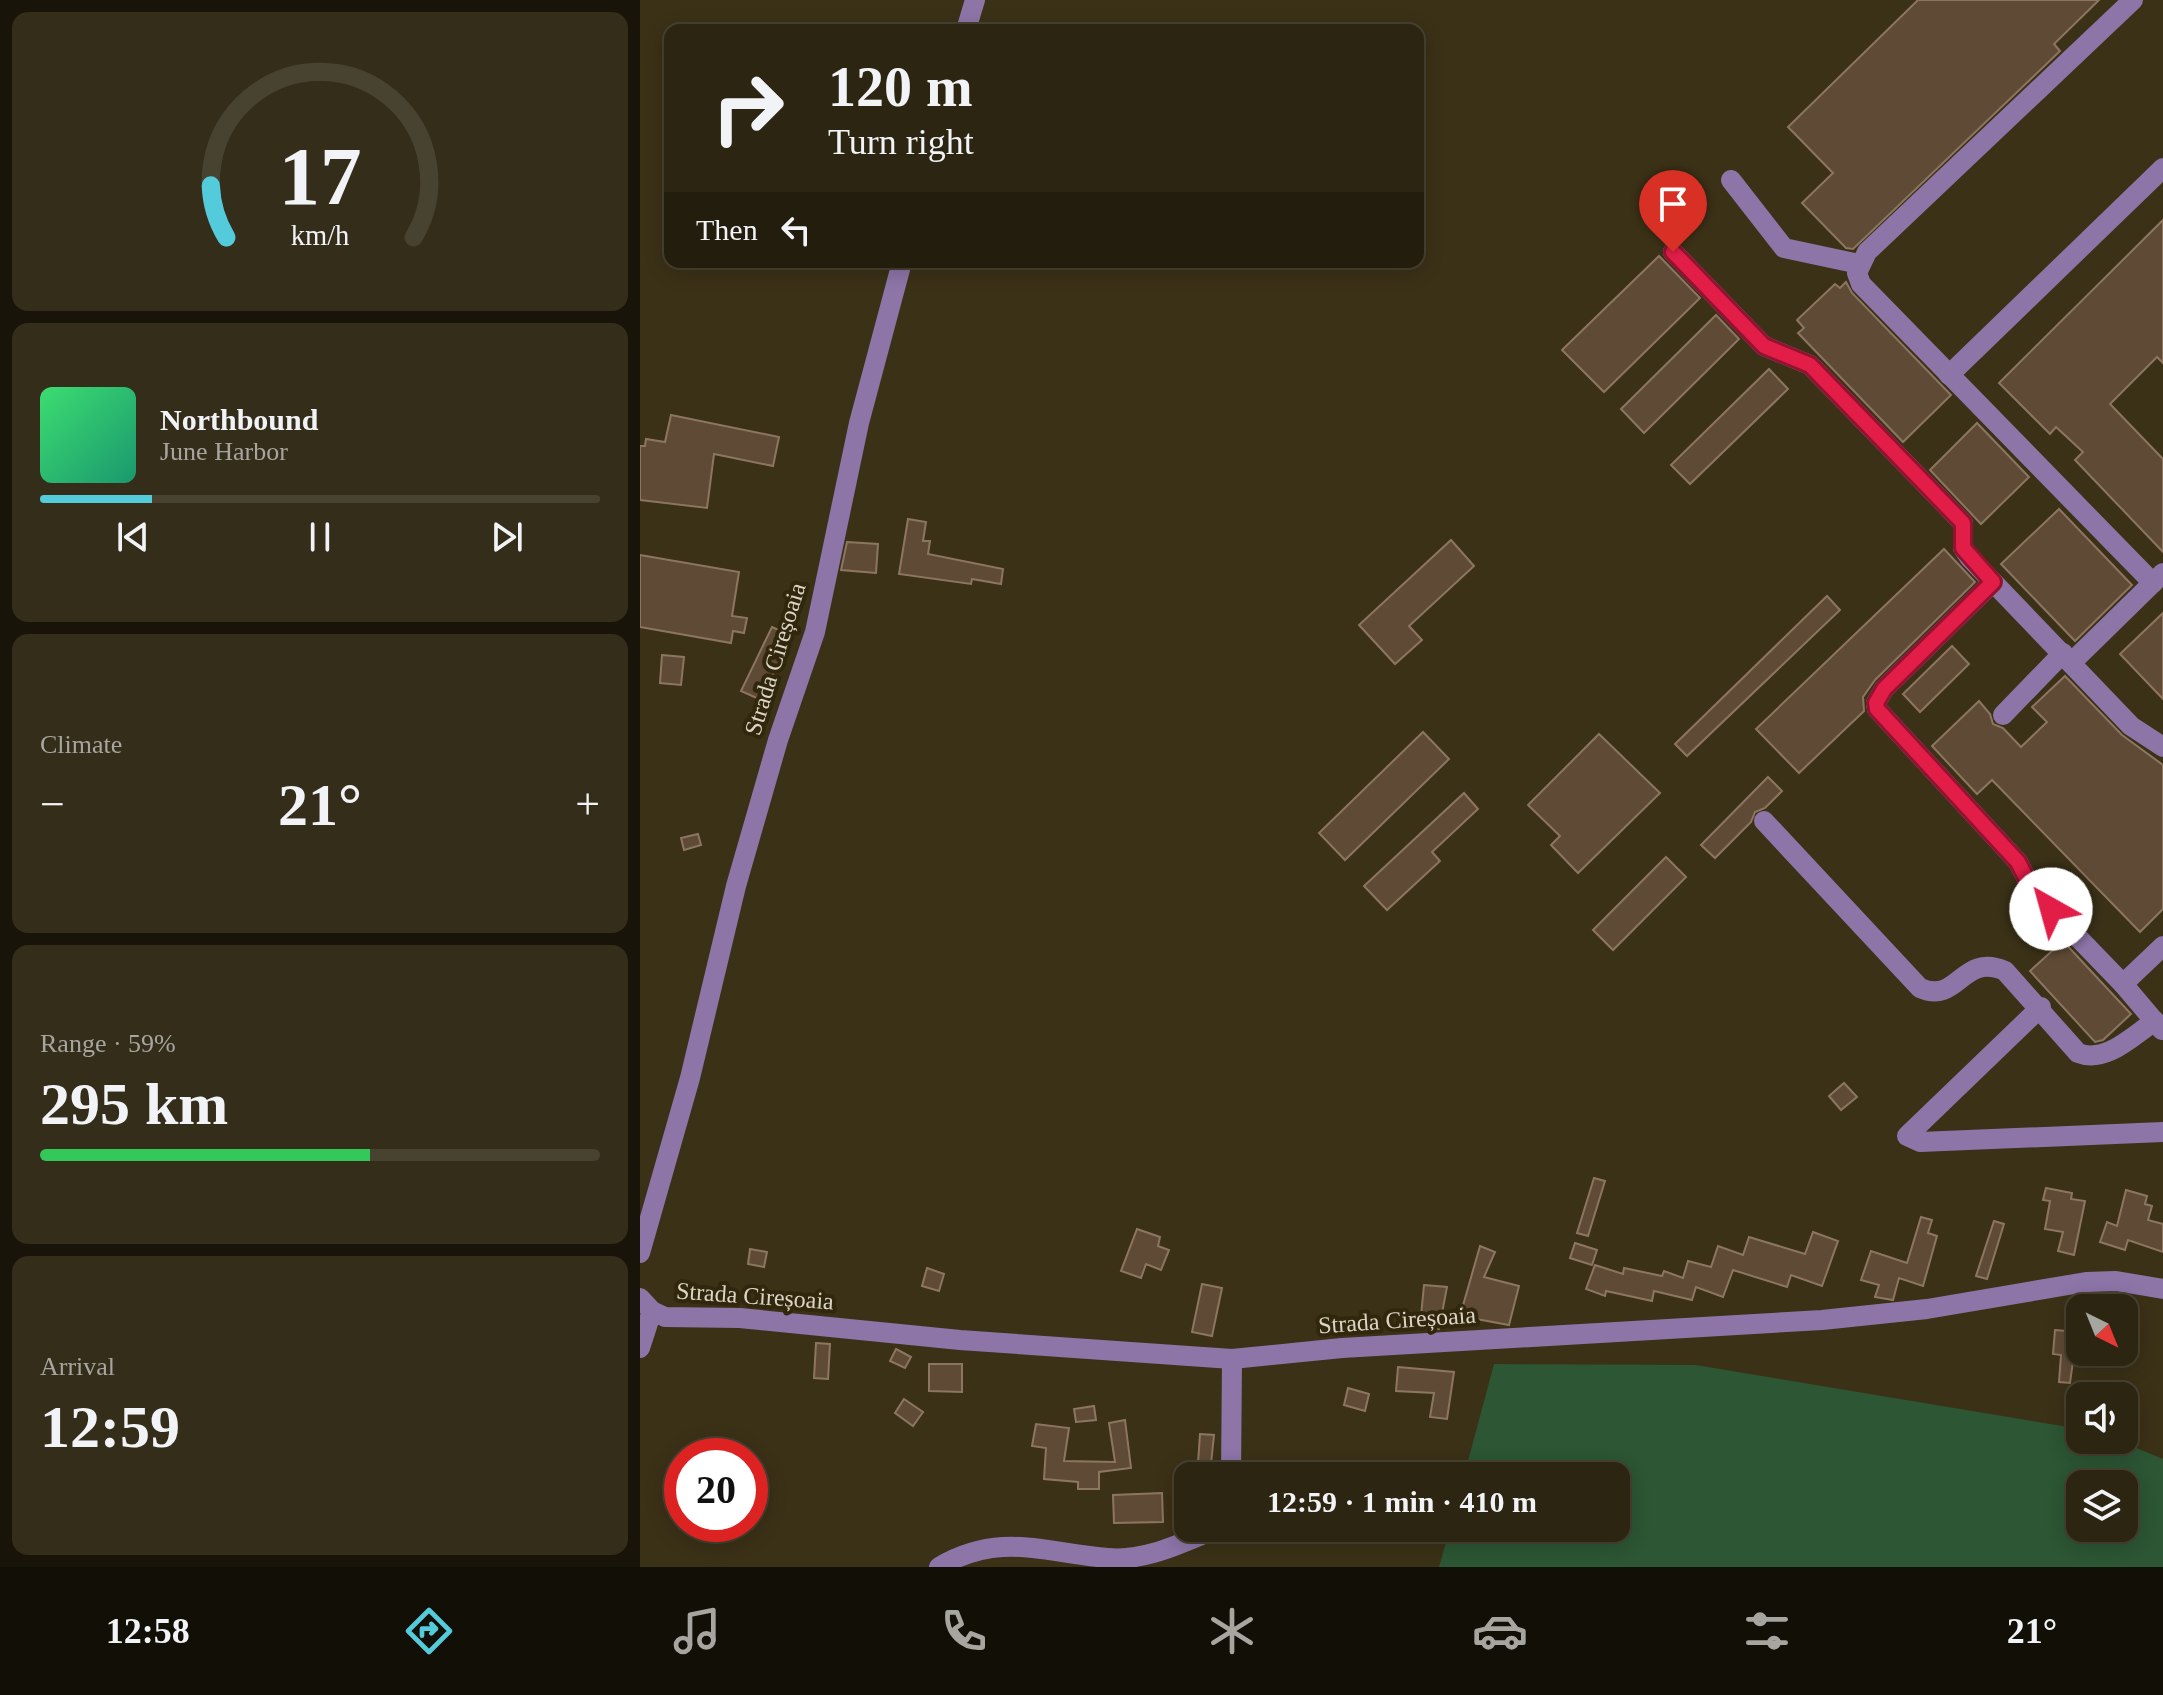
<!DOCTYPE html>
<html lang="en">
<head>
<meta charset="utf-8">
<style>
  :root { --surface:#2c2511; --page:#342d1a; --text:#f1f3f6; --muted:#a6a59f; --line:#484231; --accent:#53cbda }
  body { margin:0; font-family:"Times New Roman",serif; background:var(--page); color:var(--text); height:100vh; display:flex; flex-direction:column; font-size:30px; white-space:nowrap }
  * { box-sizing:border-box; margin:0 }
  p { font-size:26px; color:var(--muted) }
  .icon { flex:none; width:44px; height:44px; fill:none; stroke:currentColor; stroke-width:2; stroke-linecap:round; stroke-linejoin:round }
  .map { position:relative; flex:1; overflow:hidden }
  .sheet { display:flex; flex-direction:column; gap:12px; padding:12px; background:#181409; width:640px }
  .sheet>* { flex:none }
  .top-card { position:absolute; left:24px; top:24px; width:760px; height:244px; border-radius:16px; box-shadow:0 4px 20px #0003,0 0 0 2px var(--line); background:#2c2511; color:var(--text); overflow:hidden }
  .needle { width:52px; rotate:137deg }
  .fabs { position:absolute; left:1426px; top:1294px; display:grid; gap:16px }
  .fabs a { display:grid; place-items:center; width:72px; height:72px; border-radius:16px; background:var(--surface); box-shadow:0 4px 20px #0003,0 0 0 2px var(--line); font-size:40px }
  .speed { position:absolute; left:24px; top:1438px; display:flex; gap:16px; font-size:40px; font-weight:700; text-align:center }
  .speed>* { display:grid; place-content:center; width:104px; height:104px; border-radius:50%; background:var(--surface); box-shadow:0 4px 20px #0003,0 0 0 2px var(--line); line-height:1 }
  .speed .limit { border:12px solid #d22; background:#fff; color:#111 }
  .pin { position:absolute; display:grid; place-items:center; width:68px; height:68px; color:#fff; margin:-82px -34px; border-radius:50% 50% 50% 0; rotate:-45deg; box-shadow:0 0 8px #0007 }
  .pin .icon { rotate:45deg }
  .me { position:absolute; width:88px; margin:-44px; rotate:322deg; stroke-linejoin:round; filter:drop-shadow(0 0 6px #0008) }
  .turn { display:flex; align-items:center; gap:28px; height:168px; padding:0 32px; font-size:36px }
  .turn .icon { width:104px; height:104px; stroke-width:2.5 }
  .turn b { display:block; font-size:56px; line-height:68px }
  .then { display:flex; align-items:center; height:76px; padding:0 32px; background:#0003; gap:16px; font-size:30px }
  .big { font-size:60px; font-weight:600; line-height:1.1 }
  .sheet .card { flex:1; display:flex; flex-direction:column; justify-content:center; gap:12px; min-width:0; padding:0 28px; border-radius:16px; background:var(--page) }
  .sheet .dial { align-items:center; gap:0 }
  .dial svg { height:208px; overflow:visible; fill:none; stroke:var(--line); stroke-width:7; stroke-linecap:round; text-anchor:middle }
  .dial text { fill:var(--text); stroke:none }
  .song { display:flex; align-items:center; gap:24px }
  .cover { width:96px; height:96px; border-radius:12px; background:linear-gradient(135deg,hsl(140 70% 55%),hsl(160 70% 35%)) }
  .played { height:8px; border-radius:4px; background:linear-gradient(90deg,var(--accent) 20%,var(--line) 20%) }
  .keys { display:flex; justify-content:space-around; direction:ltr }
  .heat { display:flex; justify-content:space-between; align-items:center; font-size:44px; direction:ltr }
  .charge { height:12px; border-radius:6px; background:linear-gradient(90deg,#34c759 59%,var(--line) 0) }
  .trip { position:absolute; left:534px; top:1462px; width:456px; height:80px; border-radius:16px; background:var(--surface); box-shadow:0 4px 20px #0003,0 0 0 2px var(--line); font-weight:600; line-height:80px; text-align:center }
  .tab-bar { display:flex; height:128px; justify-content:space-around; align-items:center; background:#120f07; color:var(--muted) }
  .tab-bar .icon { width:56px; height:56px }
  .tab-bar .current { color:var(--accent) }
  .tab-bar b { font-size:36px; color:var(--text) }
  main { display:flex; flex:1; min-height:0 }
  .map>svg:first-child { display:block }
  .green { fill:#2c5634; fill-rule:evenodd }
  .building { fill:#5f4a35; stroke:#8d7661; stroke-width:2 }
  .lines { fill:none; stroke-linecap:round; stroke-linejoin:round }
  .minor { stroke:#8d75a8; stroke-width:20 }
  .route-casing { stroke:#92132f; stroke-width:20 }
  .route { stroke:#e11d48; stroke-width:14 }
  .labels { text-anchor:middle; stroke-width:8; stroke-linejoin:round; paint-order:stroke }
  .street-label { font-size:24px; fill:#dbd5c6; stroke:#31270d }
</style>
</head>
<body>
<main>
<section class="sheet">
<div class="card dial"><svg viewBox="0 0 100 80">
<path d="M14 69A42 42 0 1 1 86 69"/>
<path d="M14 69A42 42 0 0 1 8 49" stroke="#53cbda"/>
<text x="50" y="56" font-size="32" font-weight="700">17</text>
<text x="50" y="72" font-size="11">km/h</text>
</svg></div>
<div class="card">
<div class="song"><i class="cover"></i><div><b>Northbound</b><p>June Harbor</p></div></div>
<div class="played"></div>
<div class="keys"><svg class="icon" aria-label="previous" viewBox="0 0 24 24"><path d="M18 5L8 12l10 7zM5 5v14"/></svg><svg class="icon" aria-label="pause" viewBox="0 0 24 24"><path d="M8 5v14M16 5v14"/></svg><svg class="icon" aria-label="next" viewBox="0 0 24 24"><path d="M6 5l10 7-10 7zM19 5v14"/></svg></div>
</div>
<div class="card"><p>Climate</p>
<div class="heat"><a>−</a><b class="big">21°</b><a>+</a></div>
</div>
<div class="card"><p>Range · 59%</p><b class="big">295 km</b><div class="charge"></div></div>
<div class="card"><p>Arrival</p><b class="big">12:59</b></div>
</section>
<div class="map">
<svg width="1523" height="1567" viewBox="0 0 1523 1567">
  <rect width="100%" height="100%" fill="#3b3117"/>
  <path class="green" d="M 854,1364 L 1056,1365 L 1440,1429 L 1440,1440 L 1477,1440 L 1523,1459 L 1523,1567 L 799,1567 L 810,1528 L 976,1528 L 976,1476 L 824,1476 ZM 1440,1484 L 1484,1484 L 1484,1528 L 1440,1528 Z"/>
  <g class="building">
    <polygon points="1278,0 1459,0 1414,44 1420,51 1213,249 1206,248 1162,203 1193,173 1148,127"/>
    <polygon points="1523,220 1523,363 1517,357 1470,404 1523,459 1523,552 1435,460 1443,452 1416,427 1410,434 1359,383"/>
    <polygon points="1019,256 1060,298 964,392 922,350"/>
    <polygon points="1206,282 1212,293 1311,395 1263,442 1158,333 1164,328 1157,320 1195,284 1200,288"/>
    <polygon points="1076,315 1099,339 1004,433 981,409"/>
    <polygon points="1129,369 1148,389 1050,484 1031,465"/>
    <polygon points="31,415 139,437 133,466 74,454 67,508 0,500 0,446 5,446 6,439 25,442"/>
    <polygon points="1337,423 1389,477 1341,524 1290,470"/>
    <polygon points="1419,509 1492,585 1435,641 1361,564"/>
    <polygon points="268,519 286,522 283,541 290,541 288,554 363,569 361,584 332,579 331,584 259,574"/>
    <polygon points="811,540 834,566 769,626 782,640 755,664 719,625"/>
    <polygon points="207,542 238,544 236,573 201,570"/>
    <polygon points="1304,549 1335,582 1235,680 1223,697 1224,711 1159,773 1116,729"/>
    <polygon points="0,555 99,572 92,616 107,618 104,633 93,631 91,643 0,627"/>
    <polygon points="1187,596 1200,610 1047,756 1035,744"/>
    <polygon points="1523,613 1523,699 1480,654"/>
    <polygon points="132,627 151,636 121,700 101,691"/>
    <polygon points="1312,646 1329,664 1280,712 1263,694"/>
    <polygon points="22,655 44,657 41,685 20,683"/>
    <polygon points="1425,676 1482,735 1523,765 1523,909 1500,932 1352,780 1337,794 1292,746 1339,701 1350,714 1353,724 1363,728 1381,747 1407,722 1392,707"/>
    <polygon points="783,732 809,759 705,860 679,833"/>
    <polygon points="959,734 1020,793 938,873 911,845 920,836 888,805"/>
    <polygon points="1128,777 1142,791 1125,808 1115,812 1111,822 1075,858 1061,845"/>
    <polygon points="824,793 838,809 792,852 800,861 747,910 724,886"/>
    <polygon points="58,834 61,845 44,850 41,838"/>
    <polygon points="1026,857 1046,877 973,950 953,930"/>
    <polygon points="1423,941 1491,1014 1463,1040 1455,1042 1390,971"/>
    <polygon points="1204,1083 1217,1097 1201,1110 1189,1096"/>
    <polygon points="954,1178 965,1181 948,1236 937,1233"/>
    <polygon points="1406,1188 1432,1193 1431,1199 1445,1201 1434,1255 1418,1251 1423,1232 1405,1229 1410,1201 1403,1200"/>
    <polygon points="1486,1190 1507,1196 1505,1204 1512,1206 1508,1220 1523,1224 1523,1252 1488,1240 1485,1250 1460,1242 1467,1222 1477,1226"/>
    <polygon points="1281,1217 1292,1220 1288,1233 1297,1236 1283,1286 1259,1278 1253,1300 1235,1297 1239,1285 1221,1280 1231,1251 1267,1263"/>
    <polygon points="1354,1221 1364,1224 1347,1279 1336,1276"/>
    <polygon points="497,1229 520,1237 518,1246 529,1250 521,1270 506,1264 501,1278 481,1271"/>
    <polygon points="1173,1232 1198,1241 1182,1286 1151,1275 1147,1287 1093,1270 1083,1297 1056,1287 1052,1300 1014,1291 1012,1301 966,1291 965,1296 946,1289 955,1265 983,1274 984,1268 1022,1276 1024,1271 1043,1278 1048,1261 1071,1267 1078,1246 1103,1255 1109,1237 1165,1254"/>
    <polygon points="935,1243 957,1250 952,1265 930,1258"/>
    <polygon points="840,1246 855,1252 844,1277 879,1286 869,1325 820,1316"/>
    <polygon points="110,1249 127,1252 124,1267 108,1264"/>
    <polygon points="287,1268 304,1274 299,1291 282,1286"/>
    <polygon points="562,1284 582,1288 572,1336 552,1332"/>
    <polygon points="784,1285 807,1287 799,1329 774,1328 775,1316 781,1316"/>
    <polygon points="1415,1330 1437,1332 1430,1383 1419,1382 1421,1355 1413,1354"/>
    <polygon points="176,1343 190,1344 188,1379 174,1378"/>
    <polygon points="256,1349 271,1357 265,1368 250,1361"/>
    <polygon points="289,1364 322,1364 322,1392 289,1391"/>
    <polygon points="758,1367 814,1372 807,1419 790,1417 794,1393 756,1391"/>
    <polygon points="708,1388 729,1394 725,1411 704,1405"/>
    <polygon points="264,1399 283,1412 273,1426 255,1413"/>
    <polygon points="454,1406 456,1420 436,1422 434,1409"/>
    <polygon points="485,1420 491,1468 459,1472 459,1489 438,1489 438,1482 404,1479 406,1448 392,1446 396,1424 429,1428 424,1461 475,1462 469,1423"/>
    <polygon points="560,1434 574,1435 571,1464 558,1463"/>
    <polygon points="522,1493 523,1522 474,1523 473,1495"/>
  </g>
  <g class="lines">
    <g class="minor">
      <polyline points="1493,0 1227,252 1217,273 1221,284 1513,583"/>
      <polyline points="326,30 335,0"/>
      <polyline points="1091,180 1144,248 1219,264"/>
      <polyline points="1033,252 1124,346 1170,365 1323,523 1323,548 1329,557 1491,726 1523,747"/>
      <polyline points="1309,375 1523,168"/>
      <polyline points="1353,582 1244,689 1236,703 1237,709 1378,862 1393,891 1483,984 1523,946"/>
      <polyline points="1431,663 1523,573"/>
      <polyline points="1363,715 1423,653"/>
      <path d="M 1124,821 L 1280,988 C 1319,1005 1321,952 1365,971 L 1438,1053 C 1466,1064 1492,1036 1515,1021"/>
      <polyline points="1483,984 1522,1030"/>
      <polyline points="1401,1007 1267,1136 1280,1142 1523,1132"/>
      <polyline points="0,1253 50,1078 96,886 138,740 175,632 219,423 262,262"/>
      <polyline points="0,1298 12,1311 25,1317 100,1318 320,1340 592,1359 702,1348 1182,1320 1287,1309 1446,1282 1476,1281 1523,1289"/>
      <polyline points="0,1348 12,1311"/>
      <polyline points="591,1476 592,1359"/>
      <path d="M 299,1567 C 360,1531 405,1553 468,1558 C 502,1561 533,1547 564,1534 L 571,1528"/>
    </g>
  </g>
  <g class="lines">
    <g class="route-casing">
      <polyline id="route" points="1033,252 1124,346 1170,365 1323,523 1323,548 1353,582 1244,689 1236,703 1237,709 1378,862 1393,891 1411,909"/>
    </g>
    <use href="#route" class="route"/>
  </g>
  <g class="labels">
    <g class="street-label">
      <text transform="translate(135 659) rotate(-73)" y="8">Strada Cireșoaia</text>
      <text transform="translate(115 1296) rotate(4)" y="8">Strada Cireșoaia</text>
      <text transform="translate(757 1320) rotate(-4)" y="8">Strada Cireșoaia</text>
    </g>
  </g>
</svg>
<div class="fabs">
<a><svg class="needle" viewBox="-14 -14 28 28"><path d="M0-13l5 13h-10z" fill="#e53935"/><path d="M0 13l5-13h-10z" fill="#a6a59f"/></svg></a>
<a><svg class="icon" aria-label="sound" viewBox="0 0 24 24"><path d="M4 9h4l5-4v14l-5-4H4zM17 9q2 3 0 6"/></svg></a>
<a><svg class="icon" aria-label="layers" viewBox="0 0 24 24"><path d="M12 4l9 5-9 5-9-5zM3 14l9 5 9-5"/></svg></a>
</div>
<div class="speed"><div class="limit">20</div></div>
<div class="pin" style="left:1033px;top:252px;background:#d93025"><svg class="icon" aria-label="arrive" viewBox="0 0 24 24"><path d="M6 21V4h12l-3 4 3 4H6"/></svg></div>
<svg class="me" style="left:1411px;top:909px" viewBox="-20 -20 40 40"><circle r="19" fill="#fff"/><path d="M0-13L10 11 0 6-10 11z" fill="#e11d48"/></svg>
<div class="trip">12:59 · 1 min · 410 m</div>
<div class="top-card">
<div class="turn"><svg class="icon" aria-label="right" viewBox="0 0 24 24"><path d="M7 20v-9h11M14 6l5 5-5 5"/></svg><div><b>120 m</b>Turn right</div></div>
<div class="then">Then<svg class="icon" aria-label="left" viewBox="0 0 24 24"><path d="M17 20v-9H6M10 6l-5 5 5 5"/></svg></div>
</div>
</div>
</main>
<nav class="tab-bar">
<b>12:58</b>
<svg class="icon current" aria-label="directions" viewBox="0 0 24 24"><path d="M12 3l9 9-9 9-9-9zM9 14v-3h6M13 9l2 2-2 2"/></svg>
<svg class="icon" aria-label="music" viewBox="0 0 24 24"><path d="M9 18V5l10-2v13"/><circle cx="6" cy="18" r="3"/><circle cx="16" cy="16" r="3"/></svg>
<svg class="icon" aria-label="phone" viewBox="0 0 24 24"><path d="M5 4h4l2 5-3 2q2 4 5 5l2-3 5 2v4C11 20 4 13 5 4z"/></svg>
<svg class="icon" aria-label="climate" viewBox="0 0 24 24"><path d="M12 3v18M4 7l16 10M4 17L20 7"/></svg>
<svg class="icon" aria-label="car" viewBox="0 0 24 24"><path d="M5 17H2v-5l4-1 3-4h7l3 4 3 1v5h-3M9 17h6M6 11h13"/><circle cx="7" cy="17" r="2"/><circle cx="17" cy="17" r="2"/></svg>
<svg class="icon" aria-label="filters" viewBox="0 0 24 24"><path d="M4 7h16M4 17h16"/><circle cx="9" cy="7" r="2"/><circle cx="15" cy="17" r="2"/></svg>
<b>21°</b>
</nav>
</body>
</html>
